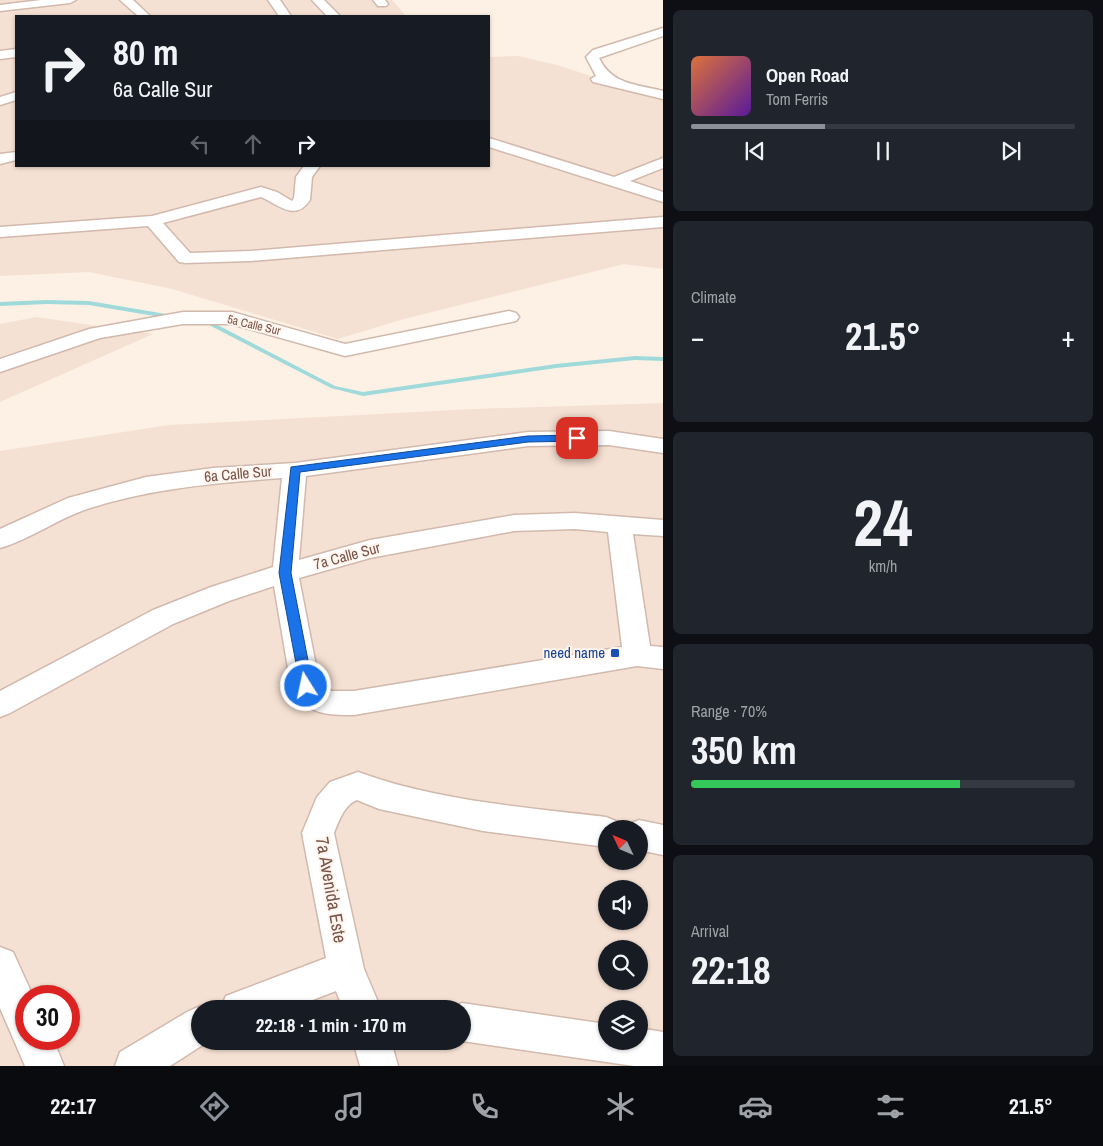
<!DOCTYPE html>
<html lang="en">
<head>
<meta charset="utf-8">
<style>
  :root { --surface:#171b24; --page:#20242c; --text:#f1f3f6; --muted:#9ea1a6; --line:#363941; --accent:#8c9099 }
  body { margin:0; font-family:"Archivo Narrow",sans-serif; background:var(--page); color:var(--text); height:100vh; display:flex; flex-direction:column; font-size:19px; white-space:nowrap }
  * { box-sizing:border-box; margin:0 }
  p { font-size:16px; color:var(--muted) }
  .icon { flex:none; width:28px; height:28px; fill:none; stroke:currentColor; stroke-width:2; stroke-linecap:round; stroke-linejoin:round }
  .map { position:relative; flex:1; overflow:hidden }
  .panel { display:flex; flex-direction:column; gap:10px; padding:10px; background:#0d0f14; width:440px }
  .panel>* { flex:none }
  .guide { position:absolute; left:15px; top:15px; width:475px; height:152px; border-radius:0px; box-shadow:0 1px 4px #0004; background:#171b24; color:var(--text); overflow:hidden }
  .needle { width:32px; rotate:314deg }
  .fabs { position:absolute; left:598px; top:820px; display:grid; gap:10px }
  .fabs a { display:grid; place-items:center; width:50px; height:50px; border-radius:50%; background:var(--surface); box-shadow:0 1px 4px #0004; font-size:25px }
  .speed { position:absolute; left:15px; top:985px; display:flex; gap:10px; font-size:25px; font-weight:700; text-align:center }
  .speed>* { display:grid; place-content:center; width:65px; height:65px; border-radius:50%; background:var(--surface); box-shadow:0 1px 4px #0004; line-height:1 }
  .speed .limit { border:8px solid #d22; background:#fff; color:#111 }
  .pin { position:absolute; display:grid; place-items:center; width:42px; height:42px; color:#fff; margin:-21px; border-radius:10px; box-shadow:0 2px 8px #0006 }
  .me { position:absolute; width:55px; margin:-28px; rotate:350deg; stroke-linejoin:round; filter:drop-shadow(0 0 4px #0008) }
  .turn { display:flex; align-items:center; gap:18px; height:105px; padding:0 15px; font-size:22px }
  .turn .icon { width:65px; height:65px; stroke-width:2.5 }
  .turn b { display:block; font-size:35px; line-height:42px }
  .lanes { display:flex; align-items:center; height:48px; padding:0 15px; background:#0003; justify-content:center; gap:25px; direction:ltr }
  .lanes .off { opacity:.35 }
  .big { font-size:38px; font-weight:700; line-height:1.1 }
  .panel .tile { flex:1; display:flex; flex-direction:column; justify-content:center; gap:8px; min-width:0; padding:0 18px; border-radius:8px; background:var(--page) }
  .panel .dial { align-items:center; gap:0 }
  .dial b { font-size:65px; line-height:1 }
  .song { display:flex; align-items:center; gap:15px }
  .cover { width:60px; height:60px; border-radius:8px; background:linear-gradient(135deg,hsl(20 70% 55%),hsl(270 70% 35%)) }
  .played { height:5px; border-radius:2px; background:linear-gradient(90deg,var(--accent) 35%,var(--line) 35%) }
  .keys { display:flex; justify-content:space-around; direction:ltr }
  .heat { display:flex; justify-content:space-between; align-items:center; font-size:28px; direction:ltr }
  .charge { height:8px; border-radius:4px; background:linear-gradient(90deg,#34c759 70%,var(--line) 0) }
  .trip { position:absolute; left:191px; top:1000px; width:280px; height:50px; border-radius:25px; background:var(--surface); box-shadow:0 1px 4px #0004; font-weight:700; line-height:50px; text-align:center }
  .tab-bar { display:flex; height:80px; justify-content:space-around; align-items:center; background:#090b0e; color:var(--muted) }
  .tab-bar .icon { width:35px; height:35px }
  .tab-bar .on { color:var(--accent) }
  .tab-bar b { font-size:22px; color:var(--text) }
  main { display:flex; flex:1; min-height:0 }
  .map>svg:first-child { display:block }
  .residential { fill:#f5e1d3; fill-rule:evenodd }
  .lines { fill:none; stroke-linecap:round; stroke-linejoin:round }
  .stream { fill:#9fd9da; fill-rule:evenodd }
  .minor-casing { stroke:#d1b9ad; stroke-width:3 }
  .minor { fill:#fff; fill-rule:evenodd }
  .route { fill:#1a73e8; stroke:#114b97 }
  .transit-dot { fill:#1a4fb4; stroke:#fff5ed; stroke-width:2 }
  .labels { text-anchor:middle; stroke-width:4; stroke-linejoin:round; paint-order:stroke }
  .far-street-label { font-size:12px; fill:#775349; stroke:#fff5ed }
  .street-label { font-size:15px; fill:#775349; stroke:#fff5ed }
  .transit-label { font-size:15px; fill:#164399; stroke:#fff5ed; text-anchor:end }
  .near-street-label { font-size:18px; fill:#775349; stroke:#fff5ed }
</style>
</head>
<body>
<main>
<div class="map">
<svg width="663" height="1066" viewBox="0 0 663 1066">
  <rect width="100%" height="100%" fill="#fdf1e5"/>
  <g class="residential">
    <polygon points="0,0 392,0 406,16 16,16 16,166 489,166 489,57 518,56 561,66 641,93 663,89 663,269 624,264 404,319 338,339 172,289 89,272 0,276"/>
    <polygon points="36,317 153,334 0,402 0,324"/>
    <path d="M 663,403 L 663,1066 L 0,1066 L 0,451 L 169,425 L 473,409 ZM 606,829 L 639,829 L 639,861 L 606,861 ZM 606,889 L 639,889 L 639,921 L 606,921 ZM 606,949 L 639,949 L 639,981 L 606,981 ZM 26,996 L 69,996 L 69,1039 L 26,1039 ZM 200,1009 L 462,1009 L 462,1041 L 200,1041 ZM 606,1009 L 639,1009 L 639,1041 L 606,1041 Z"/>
  </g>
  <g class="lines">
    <g class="stream">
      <polygon points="47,300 89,301 172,315 175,317 172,319 89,305 47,304 0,306 0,302"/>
      <polygon points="208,320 335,386 363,392 556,364 635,356 663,357 663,361 635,360 556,368 363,396 331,388 207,324 202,324 199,322 202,320"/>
    </g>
    <g class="minor-casing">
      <g id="minor">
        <polygon points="41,0 76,0 70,3 0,11 0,5"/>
        <polygon points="120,0 133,0 150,16 138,16"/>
        <polygon points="268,0 280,0 291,16 279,16"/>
        <polygon points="312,0 324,0 339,15 325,16 326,15"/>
        <polygon points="373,0 385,0 388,4 386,6 378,6"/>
        <path d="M 663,28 L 663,36 L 599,58 C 612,85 636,84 663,91 L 663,99 L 593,82 L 591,79 L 596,76 L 586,57 L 593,50 Z"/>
        <polygon points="16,49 16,57 0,59 0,51"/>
        <polygon points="16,92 16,100 0,105 0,97"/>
        <polygon points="489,138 614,177 663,158 663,168 630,181 663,192 663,202 489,147"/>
        <polygon points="16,152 16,160 0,164 0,154"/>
        <path d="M 304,166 L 320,166 L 312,177 L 310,200 C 295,222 279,205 261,197 L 163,223 L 190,253 L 250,251 L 663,217 L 663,227 L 250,261 L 185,263 L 179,262 L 148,226 L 0,237 L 0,227 L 152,216 L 261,187 L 277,192 L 292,201 L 294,198 L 296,177 Z"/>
        <polygon points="509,311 516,313 519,317 516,321 345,356 231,324 183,324 100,338 0,372 0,359 89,329 183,312 232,312 345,344"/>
        <path d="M 609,431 L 663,439 L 663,453 L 609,445 L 528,446 L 306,476 L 299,560 L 370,540 L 514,515 L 575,513 L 663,520 L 663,536 L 633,534 L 650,646 L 663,647 L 663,669 L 637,666 L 354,715 C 325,715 307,715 291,686 L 274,586 L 229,601 L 173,624 L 10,713 L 0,717 L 0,691 L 153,610 L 211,587 L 273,567 L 282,478 C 216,483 151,488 87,509 C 57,519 31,539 0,548 L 0,529 L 68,498 L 146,477 L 213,468 L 295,463 L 528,432 ZM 575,529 L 608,532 L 622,647 L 354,691 L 331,691 L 319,681 L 299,578 L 370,558 L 514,531 Z"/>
        <path d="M 358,772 C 437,801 523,807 606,817 L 618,822 L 621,829 L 606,829 L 606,847 L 483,831 L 379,809 L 357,800 C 344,805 339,821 334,833 L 364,969 L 381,1009 L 343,1009 L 336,991 L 289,1009 L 220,1009 L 226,996 L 326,958 L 302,833 L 317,797 L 330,782 Z"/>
        <polygon points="639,820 663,825 663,855 639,850 639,829 625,829 627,825"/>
        <polygon points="0,947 13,952 33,996 26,996 26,1039 53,1039 64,1066 25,1066 0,1008"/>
        <polygon points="462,1003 606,1024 606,1041 639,1041 639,1028 663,1032 663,1066 634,1066 462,1041 462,1009 449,1009"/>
        <polygon points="200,1006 207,1009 200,1009 200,1041 209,1041 170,1066 115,1066 120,1052 187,1012"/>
        <polygon points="353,1041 391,1041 398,1066 360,1066"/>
      </g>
    </g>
    <use href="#minor" class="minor"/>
  </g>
  <polygon class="route" points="577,435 582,438 580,441 528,442 300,472 291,573 313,686 311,690 306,692 301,690 279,573 291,467 528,436"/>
  <rect class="transit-dot" x="610" y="648" width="10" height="10" rx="2.5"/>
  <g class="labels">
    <g class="far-street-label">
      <text transform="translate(254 325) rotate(13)" y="4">5a Calle Sur</text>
    </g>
    <g class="street-label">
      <text transform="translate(238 474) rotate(-5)" y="5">6a Calle Sur</text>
      <text transform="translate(347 556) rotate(-15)" y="5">7a Calle Sur</text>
    </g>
    <g class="transit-label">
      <text x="605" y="658">need name</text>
    </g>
    <g class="near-street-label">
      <text transform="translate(331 890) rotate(80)" y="6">7a Avenida Este</text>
    </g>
  </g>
</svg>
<div class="fabs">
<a><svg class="needle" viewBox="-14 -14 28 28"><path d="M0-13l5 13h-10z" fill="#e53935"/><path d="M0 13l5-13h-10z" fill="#9ea1a6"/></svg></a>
<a><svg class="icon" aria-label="sound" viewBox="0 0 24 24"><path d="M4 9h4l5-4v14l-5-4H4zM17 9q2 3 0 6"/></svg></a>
<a><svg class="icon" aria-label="search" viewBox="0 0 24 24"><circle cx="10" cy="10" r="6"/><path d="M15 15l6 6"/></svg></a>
<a><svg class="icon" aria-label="layers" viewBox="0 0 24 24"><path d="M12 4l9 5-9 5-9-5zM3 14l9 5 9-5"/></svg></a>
</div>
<div class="speed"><div class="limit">30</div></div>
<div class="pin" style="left:577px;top:438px;background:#d93025"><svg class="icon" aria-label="arrive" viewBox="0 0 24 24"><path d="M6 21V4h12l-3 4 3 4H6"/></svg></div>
<svg class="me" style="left:306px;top:686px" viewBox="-20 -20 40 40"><circle r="17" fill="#1a73e8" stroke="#fff" stroke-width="3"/><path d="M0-11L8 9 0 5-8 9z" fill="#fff"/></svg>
<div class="trip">22:18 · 1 min · 170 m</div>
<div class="guide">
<div class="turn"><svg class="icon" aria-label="right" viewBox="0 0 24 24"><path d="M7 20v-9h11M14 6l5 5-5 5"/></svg><div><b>80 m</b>6a Calle Sur</div></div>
<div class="lanes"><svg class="icon off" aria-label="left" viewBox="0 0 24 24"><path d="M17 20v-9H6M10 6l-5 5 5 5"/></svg><svg class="icon off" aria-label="ahead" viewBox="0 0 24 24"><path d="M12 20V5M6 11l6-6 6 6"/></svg><svg class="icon" aria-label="right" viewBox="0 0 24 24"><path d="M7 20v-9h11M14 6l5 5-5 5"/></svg></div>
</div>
</div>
<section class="panel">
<div class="tile">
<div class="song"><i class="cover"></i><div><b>Open Road</b><p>Tom Ferris</p></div></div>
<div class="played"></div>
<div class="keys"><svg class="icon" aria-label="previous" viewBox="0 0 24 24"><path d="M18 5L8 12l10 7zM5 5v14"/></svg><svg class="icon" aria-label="pause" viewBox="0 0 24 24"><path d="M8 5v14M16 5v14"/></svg><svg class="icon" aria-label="next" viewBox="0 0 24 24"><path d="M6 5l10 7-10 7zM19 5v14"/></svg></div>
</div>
<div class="tile"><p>Climate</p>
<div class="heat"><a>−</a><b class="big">21.5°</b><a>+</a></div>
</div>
<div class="tile dial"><b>24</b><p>km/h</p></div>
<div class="tile"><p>Range · 70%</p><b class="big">350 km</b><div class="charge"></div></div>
<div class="tile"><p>Arrival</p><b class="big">22:18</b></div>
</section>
</main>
<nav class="tab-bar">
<b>22:17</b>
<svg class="icon on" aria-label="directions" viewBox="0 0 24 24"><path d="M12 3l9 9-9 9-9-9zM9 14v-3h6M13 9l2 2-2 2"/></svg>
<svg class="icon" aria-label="music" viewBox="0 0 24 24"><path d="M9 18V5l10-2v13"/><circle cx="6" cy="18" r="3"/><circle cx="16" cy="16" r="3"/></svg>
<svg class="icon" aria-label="phone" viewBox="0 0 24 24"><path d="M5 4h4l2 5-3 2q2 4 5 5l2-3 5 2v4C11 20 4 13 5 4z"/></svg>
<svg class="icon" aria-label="climate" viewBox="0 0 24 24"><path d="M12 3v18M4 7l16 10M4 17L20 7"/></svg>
<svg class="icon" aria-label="car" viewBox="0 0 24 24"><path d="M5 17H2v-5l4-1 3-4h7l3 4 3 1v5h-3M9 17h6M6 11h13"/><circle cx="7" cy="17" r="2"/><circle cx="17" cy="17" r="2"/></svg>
<svg class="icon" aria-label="filters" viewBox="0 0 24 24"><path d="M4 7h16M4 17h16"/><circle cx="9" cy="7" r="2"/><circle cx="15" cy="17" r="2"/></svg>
<b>21.5°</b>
</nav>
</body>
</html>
